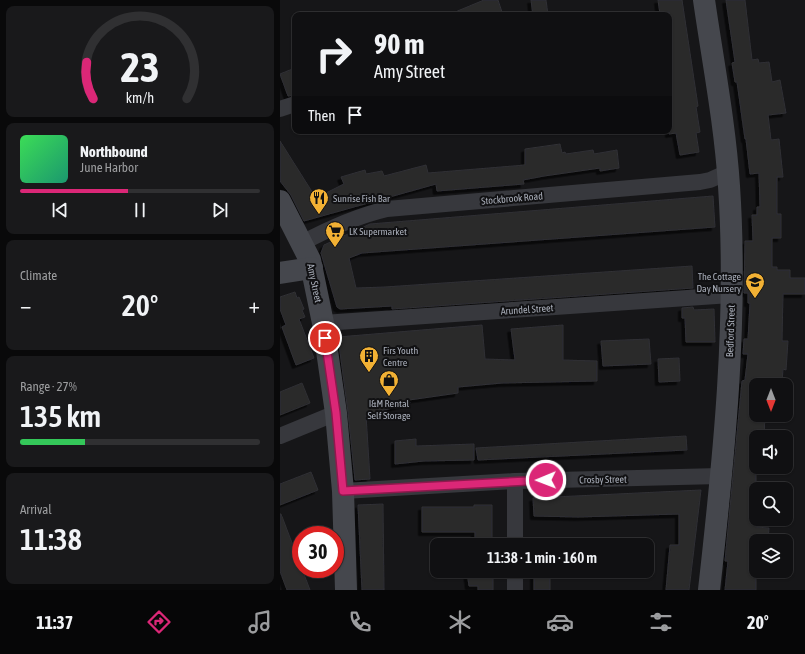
<!DOCTYPE html>
<html lang="en">
<head>
<meta charset="utf-8">
<style>
  :root { --surface:#101012; --page:#19191b; --text:#f1f3f6; --muted:#9c9d9f; --line:#303032; --accent:#db2777 }
  body { margin:0; font-family:"Asap Condensed",sans-serif; background:var(--page); color:var(--text); height:100vh; display:flex; flex-direction:column; font-size:15px; white-space:nowrap }
  * { box-sizing:border-box; margin:0 }
  p { font-size:13px; color:var(--muted) }
  .icon { flex:none; width:22px; height:22px; fill:none; stroke:currentColor; stroke-width:2; stroke-linecap:round; stroke-linejoin:round }
  .map { position:relative; flex:1; overflow:hidden }
  .details { display:flex; flex-direction:column; gap:6px; padding:6px; background:#09090a; width:280px }
  .details>* { flex:none }
  .guide { position:absolute; left:12px; top:12px; width:380px; height:122px; border-radius:8px; box-shadow:0 1px 3px #0004,0 0 0 1px var(--line); background:#101012; color:var(--text); overflow:hidden }
  .needle { width:26px; rotate:180deg }
  .tools { position:absolute; left:469px; top:378px; display:grid; gap:8px }
  .tools a { display:grid; place-items:center; width:44px; height:44px; border-radius:8px; background:var(--surface); box-shadow:0 1px 3px #0004,0 0 0 1px var(--line); font-size:20px }
  .speed { position:absolute; left:12px; top:526px; display:flex; gap:8px; font-size:20px; font-weight:700; text-align:center }
  .speed>* { display:grid; place-content:center; width:52px; height:52px; border-radius:50%; background:var(--surface); box-shadow:0 1px 3px #0004,0 0 0 1px var(--line); line-height:1 }
  .speed .limit { border:6px solid #d22; background:#fff; color:#111 }
  .pin { position:absolute; display:grid; place-items:center; width:34px; height:34px; color:#fff; margin:-17px; border:2px solid #fff; border-radius:50%; box-shadow:0 1px 4px #0007 }
  .me { position:absolute; width:44px; margin:-22px; rotate:269deg; stroke-linejoin:round; filter:drop-shadow(0 0 3px #0008) }
  .turn { display:flex; align-items:center; gap:14px; height:84px; padding:0 16px; font-size:18px }
  .turn .icon { width:52px; height:52px; stroke-width:2.5 }
  .turn b { display:block; font-size:28px; line-height:34px }
  .then { display:flex; align-items:center; height:38px; padding:0 16px; background:#0003; gap:8px; font-size:15px }
  .big { font-size:30px; font-weight:600; line-height:1.1 }
  .details .tile { flex:1; display:flex; flex-direction:column; justify-content:center; gap:6px; min-width:0; padding:0 14px; border-radius:8px; background:var(--page) }
  .details .dial { align-items:center; gap:0 }
  .dial svg { height:104px; overflow:visible; fill:none; stroke:var(--line); stroke-width:7; stroke-linecap:round; text-anchor:middle }
  .dial text { fill:var(--text); stroke:none }
  .song { display:flex; align-items:center; gap:12px }
  .cover { width:48px; height:48px; border-radius:6px; background:linear-gradient(135deg,hsl(130 70% 55%),hsl(160 70% 35%)) }
  .played { height:4px; border-radius:2px; background:linear-gradient(90deg,var(--accent) 45%,var(--line) 45%) }
  .keys { display:flex; justify-content:space-around; direction:ltr }
  .heat { display:flex; justify-content:space-between; align-items:center; font-size:22px; direction:ltr }
  .charge { height:6px; border-radius:3px; background:linear-gradient(90deg,#34c759 27%,var(--line) 0) }
  .trip { position:absolute; left:150px; top:538px; width:224px; height:40px; border-radius:8px; background:var(--surface); box-shadow:0 1px 3px #0004,0 0 0 1px var(--line); font-weight:600; line-height:40px; text-align:center }
  .tabs { display:flex; height:64px; justify-content:space-around; align-items:center; background:#060607; color:var(--muted) }
  .tabs .icon { width:28px; height:28px }
  .tabs .selected { color:var(--accent) }
  .tabs b { font-size:18px; color:var(--text) }
  main { display:flex; flex:1; min-height:0 }
  .map>svg:first-child { display:block }
  .building { fill:#29292c; stroke:#303034; filter:url(#shadow) }
  .lines { fill:none; stroke-linecap:round; stroke-linejoin:round }
  .street { stroke:#37383d; stroke-width:16 }
  .secondary { stroke:#45474d; stroke-width:22 }
  .route-casing { stroke:#8e194d; stroke-width:10 }
  .route { stroke:#db2777; stroke-width:7 }
  .labels { text-anchor:middle; stroke-width:4; stroke-linejoin:round; paint-order:stroke }
  .poi-label { font-size:10px; fill:#a8adb8; stroke:#111113; text-anchor:start }
  .street-label { font-size:10px; fill:#a8adb8; stroke:#111113 }
</style>
</head>
<body>
<main>
<section class="details">
<div class="tile dial"><svg viewBox="0 0 100 80">
<path d="M14 69A42 42 0 1 1 86 69"/>
<path d="M14 69A42 42 0 0 1 9 41" stroke="#db2777"/>
<text x="50" y="56" font-size="32" font-weight="700">23</text>
<text x="50" y="72" font-size="11">km/h</text>
</svg></div>
<div class="tile">
<div class="song"><i class="cover"></i><div><b>Northbound</b><p>June Harbor</p></div></div>
<div class="played"></div>
<div class="keys"><svg class="icon" aria-label="previous" viewBox="0 0 24 24"><path d="M18 5L8 12l10 7zM5 5v14"/></svg><svg class="icon" aria-label="pause" viewBox="0 0 24 24"><path d="M8 5v14M16 5v14"/></svg><svg class="icon" aria-label="next" viewBox="0 0 24 24"><path d="M6 5l10 7-10 7zM19 5v14"/></svg></div>
</div>
<div class="tile"><p>Climate</p>
<div class="heat"><a>−</a><b class="big">20°</b><a>+</a></div>
</div>
<div class="tile"><p>Range · 27%</p><b class="big">135 km</b><div class="charge"></div></div>
<div class="tile"><p>Arrival</p><b class="big">11:38</b></div>
</section>
<div class="map">
<svg width="525" height="590" viewBox="0 0 525 590">
  <defs>
    <filter id="shadow"><feDropShadow dx="-3.5" dy="3.5" stdDeviation="0" flood-color="#0009"/></filter>
  </defs>
  <rect width="100%" height="100%" fill="#161618"/>
  <g class="building">
    <polygon points="204,0 218,0 223,15 168,15"/>
    <polygon points="251,0 266,0 268,15 253,15"/>
    <polygon points="378,0 402,0 418,106 416,107 420,132 416,133 419,152 400,155 396,133 389,134 389,12 380,14"/>
    <polygon points="446,0 465,0 472,60 478,59 479,63 489,62 492,82 500,80 506,113 488,115 491,140 499,139 503,177 497,177 497,214 501,214 501,238 492,238 492,267 497,267 497,270 510,270 510,278 525,278 525,294 503,294 502,341 508,341 506,370 503,369 502,383 476,385 476,415 485,415 484,437 476,437 476,527 489,528 488,541 476,541 476,590 445,590 448,561 445,561 462,381 465,380 468,354 463,354 464,339 468,339 470,303 468,303 468,293 464,293 465,241 473,241 472,215 477,215 477,207 480,207 479,173 470,174 466,139 465,139 457,82 455,82 452,63 455,62"/>
    <polygon points="15,68 15,95 8,96 0,74"/>
    <polygon points="0,141 36,198 64,184 61,177 85,170 86,174 102,171 104,176 146,165 148,173 245,165 245,149 280,144 282,153 285,152 286,154 313,150 314,154 337,150 339,168 320,171 320,168 264,176 243,180 244,184 157,191 156,184 24,221 11,195 0,181"/>
    <polygon points="433,196 435,227 82,253 69,258 76,288 105,287 412,266 413,288 112,309 112,306 60,309 57,307 41,253 44,245 90,224"/>
    <polygon points="15,292 17,298 19,297 24,309 22,310 25,317 19,319 34,358 16,365 2,327 6,325 0,309 0,297"/>
    <polygon points="413,307 414,310 434,309 435,342 406,342 405,318 402,318 402,308"/>
    <polygon points="202,325 205,359 235,360 231,329 283,325 283,360 317,361 317,381 222,383 178,387 178,393 129,400 130,403 86,415 90,479 75,480 68,412 58,337"/>
    <polygon points="369,339 371,364 323,366 321,341"/>
    <polygon points="399,358 400,381 379,382 378,359"/>
    <polygon points="22,383 30,403 0,415 0,392"/>
    <polygon points="406,436 407,450 198,460 196,448"/>
    <polygon points="136,439 136,446 194,444 194,460 144,461 115,464 115,441"/>
    <polygon points="31,472 38,490 0,505 0,484"/>
    <polygon points="421,490 409,590 386,590 390,545 399,545 399,514 298,517 254,516 253,498"/>
    <polygon points="103,504 104,590 82,590 78,505"/>
    <polygon points="194,505 212,505 212,545 195,545 195,532 142,532 142,507 194,507"/>
    <polygon points="0,514 1,514 30,590 7,590 0,571"/>
    <polygon points="187,571 213,571 213,590 198,590 198,586 189,586"/>
    <rect x="254" y="571" width="16" height="19"/>
  </g>
  <g class="lines">
    <g class="street">
      <polyline points="0,109 15,104"/>
      <path d="M 22,243 C 50,228 77,216 107,209 L 420,182 L 430,180 L 448,172"/>
      <polyline points="43,323 451,295"/>
      <polyline points="0,436 56,413"/>
      <polyline points="235,481 235,545"/>
      <polyline points="63,491 235,481 440,476"/>
      <polyline points="235,571 235,590"/>
    </g>
    <g class="secondary">
      <path d="M 424,0 C 433,62 445,124 449,186 C 458,320 444,457 429,590"/>
      <polyline points="0,201 30,260 43,323 56,413 63,491 66,590"/>
      <polyline points="0,273 32,268"/>
    </g>
  </g>
  <g class="lines">
    <g class="route-casing">
      <polyline id="route" points="45,338 56,413 63,491 266,480"/>
    </g>
    <use href="#route" class="route"/>
  </g>
  <defs>
    <g id="restaurant-pin" transform="scale(1)"><path d="M0 17L-7.5 6A9.5 9.5 0 1 1 7.5 6Z" fill="#f2b134" stroke="#111113"/><path d="M-5-6h1v4h1v-4h1v4h1v-4h1v5L-1.5 .5V6h-2V.5L-5-1ZM5-6V6H3V1.5H1.5Q1.5-4 5-6Z" fill="#111"/></g>
    <g id="supermarket-pin" transform="scale(1)"><path d="M0 17L-7.5 6A9.5 9.5 0 1 1 7.5 6Z" fill="#f2b134" stroke="#111113"/><path d="M-6-5.5h2.5l.6 2H6L4.5 2H-2.5L-4.4-4H-6ZM-1.5 3.2a1.3 1.3 0 1 0 .1 0ZM3 3.2a1.3 1.3 0 1 0 .1 0Z" fill="#111"/></g>
    <g id="school-pin" transform="scale(1)"><path d="M0 17L-7.5 6A9.5 9.5 0 1 1 7.5 6Z" fill="#f2b134" stroke="#111113"/><path d="M0-5L7-2L0 1L-7-2ZM-4 1L0 2.5L4 1V4Q0 6-4 4Z" fill="#111"/></g>
    <g id="building-pin" transform="scale(1)"><path d="M0 17L-7.5 6A9.5 9.5 0 1 1 7.5 6Z" fill="#f2b134" stroke="#111113"/><path d="M-4-6H4V6H1V3H-1V6H-4ZM-2.5-4.3h1.7v1.8h-1.7ZM.8-4.3h1.7v1.8H.8ZM-2.5-1h1.7V.8h-1.7ZM.8-1h1.7V.8H.8Z" fill="#111"/></g>
    <g id="shop-pin" transform="scale(1)"><path d="M0 17L-7.5 6A9.5 9.5 0 1 1 7.5 6Z" fill="#f2b134" stroke="#111113"/><path d="M-5-2.5h2.3a2.7 3.5 0 0 1 5.4 0H5L5.5 6h-11ZM-1.5-2.5h3a1.5 2.3 0 0 0-3 0Z" fill="#111"/></g>
  </defs>
  <g fill-rule="evenodd">
    <use href="#restaurant-pin" x="39" y="198"/>
    <use href="#supermarket-pin" x="55" y="231"/>
    <use href="#school-pin" x="475" y="282"/>
    <use href="#building-pin" x="89" y="356"/>
    <use href="#shop-pin" x="109" y="380"/>
  </g>
  <g class="labels">
    <g class="poi-label">
      <text x="53" y="202">Sunrise Fish Bar</text>
      <text x="69" y="235">LK Supermarket</text>
      <text x="461" y="280" text-anchor="end">The Cottage<tspan x="461" dy="12">Day Nursery</tspan></text>
      <text x="103" y="354">Firs Youth<tspan x="103" dy="12">Centre</tspan></text>
      <text x="109" y="407" text-anchor="middle">I&amp;M Rental<tspan x="109" dy="12">Self Storage</tspan></text>
    </g>
    <g class="street-label">
      <text transform="translate(232 198) rotate(-5)" y="4">Stockbrook Road</text>
      <text transform="translate(35 283) rotate(78)" y="4">Amy Street</text>
      <text transform="translate(247 309) rotate(-4)" y="4">Arundel Street</text>
      <text transform="translate(450 331) rotate(-88)" y="4">Bedford Street</text>
      <text transform="translate(323 479) rotate(-1)" y="4">Crosby Street</text>
    </g>
  </g>
</svg>
<div class="tools">
<a><svg class="needle" viewBox="-14 -14 28 28"><path d="M0-13l5 13h-10z" fill="#e53935"/><path d="M0 13l5-13h-10z" fill="#9c9d9f"/></svg></a>
<a><svg class="icon" aria-label="sound" viewBox="0 0 24 24"><path d="M4 9h4l5-4v14l-5-4H4zM17 9q2 3 0 6"/></svg></a>
<a><svg class="icon" aria-label="search" viewBox="0 0 24 24"><circle cx="10" cy="10" r="6"/><path d="M15 15l6 6"/></svg></a>
<a><svg class="icon" aria-label="layers" viewBox="0 0 24 24"><path d="M12 4l9 5-9 5-9-5zM3 14l9 5 9-5"/></svg></a>
</div>
<div class="speed"><div class="limit">30</div></div>
<div class="pin" style="left:45px;top:338px;background:#d93025"><svg class="icon" aria-label="arrive" viewBox="0 0 24 24"><path d="M6 21V4h12l-3 4 3 4H6"/></svg></div>
<svg class="me" style="left:266px;top:480px" viewBox="-20 -20 40 40"><circle r="17" fill="#db2777" stroke="#fff" stroke-width="3"/><path d="M0-11L8 9 0 5-8 9z" fill="#fff"/></svg>
<div class="trip">11:38 · 1 min · 160 m</div>
<div class="guide">
<div class="turn"><svg class="icon" aria-label="right" viewBox="0 0 24 24"><path d="M7 20v-9h11M14 6l5 5-5 5"/></svg><div><b>90 m</b>Amy Street</div></div>
<div class="then">Then<svg class="icon" aria-label="arrive" viewBox="0 0 24 24"><path d="M6 21V4h12l-3 4 3 4H6"/></svg></div>
</div>
</div>
</main>
<nav class="tabs">
<b>11:37</b>
<svg class="icon selected" aria-label="directions" viewBox="0 0 24 24"><path d="M12 3l9 9-9 9-9-9zM9 14v-3h6M13 9l2 2-2 2"/></svg>
<svg class="icon" aria-label="music" viewBox="0 0 24 24"><path d="M9 18V5l10-2v13"/><circle cx="6" cy="18" r="3"/><circle cx="16" cy="16" r="3"/></svg>
<svg class="icon" aria-label="phone" viewBox="0 0 24 24"><path d="M5 4h4l2 5-3 2q2 4 5 5l2-3 5 2v4C11 20 4 13 5 4z"/></svg>
<svg class="icon" aria-label="climate" viewBox="0 0 24 24"><path d="M12 3v18M4 7l16 10M4 17L20 7"/></svg>
<svg class="icon" aria-label="car" viewBox="0 0 24 24"><path d="M5 17H2v-5l4-1 3-4h7l3 4 3 1v5h-3M9 17h6M6 11h13"/><circle cx="7" cy="17" r="2"/><circle cx="17" cy="17" r="2"/></svg>
<svg class="icon" aria-label="filters" viewBox="0 0 24 24"><path d="M4 7h16M4 17h16"/><circle cx="9" cy="7" r="2"/><circle cx="15" cy="17" r="2"/></svg>
<b>20°</b>
</nav>
</body>
</html>
